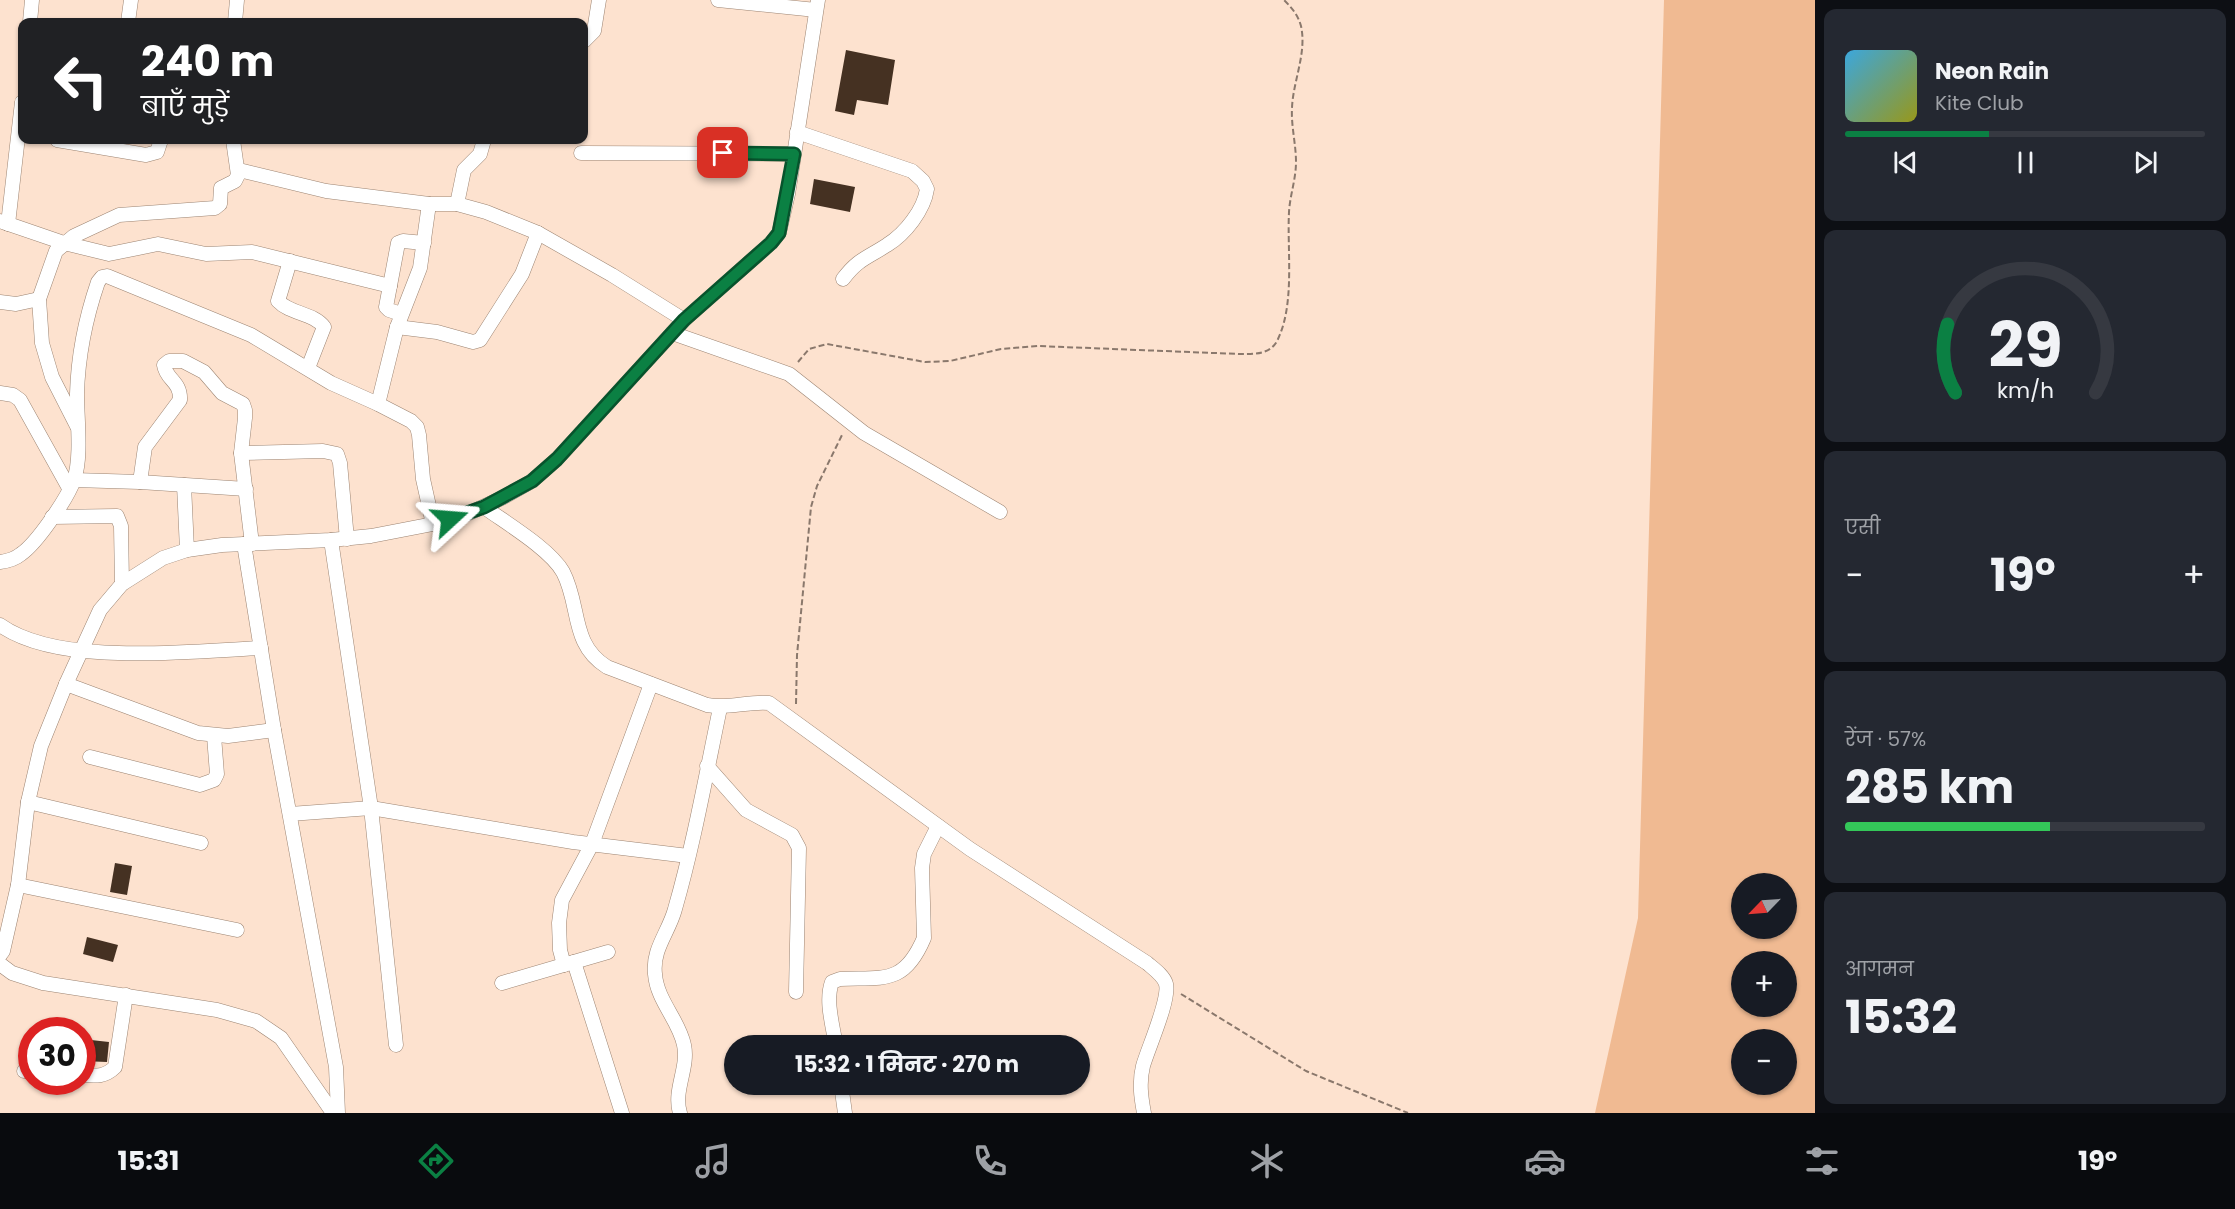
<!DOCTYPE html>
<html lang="hi">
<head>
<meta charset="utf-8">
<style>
  :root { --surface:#171b24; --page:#242831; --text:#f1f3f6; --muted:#9ea1a6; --line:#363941; --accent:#0b8043 }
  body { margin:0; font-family:Poppins,"Noto Sans Devanagari",sans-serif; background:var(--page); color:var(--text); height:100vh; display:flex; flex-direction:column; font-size:22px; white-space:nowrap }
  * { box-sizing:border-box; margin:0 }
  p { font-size:20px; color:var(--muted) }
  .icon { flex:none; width:33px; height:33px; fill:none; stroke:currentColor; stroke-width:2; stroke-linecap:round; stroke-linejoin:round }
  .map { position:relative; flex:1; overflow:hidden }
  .drawer { display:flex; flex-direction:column; gap:9px; padding:9px; background:#0d0f14; width:420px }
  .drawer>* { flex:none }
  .banner { position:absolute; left:18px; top:18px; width:570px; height:126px; border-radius:12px; box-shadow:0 2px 4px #0004; background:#202124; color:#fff; overflow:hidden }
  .needle { width:39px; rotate:245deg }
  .buttons { position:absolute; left:1731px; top:873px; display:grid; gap:12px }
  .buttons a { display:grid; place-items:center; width:66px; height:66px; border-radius:50%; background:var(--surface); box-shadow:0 2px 4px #0004; font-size:30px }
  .speed { position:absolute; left:18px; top:1017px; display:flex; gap:12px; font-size:30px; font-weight:700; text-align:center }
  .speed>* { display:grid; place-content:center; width:78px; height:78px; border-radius:50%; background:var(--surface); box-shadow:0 2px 4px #0004; line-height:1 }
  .speed .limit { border:9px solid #d22; background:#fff; color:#111 }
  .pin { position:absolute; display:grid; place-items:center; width:51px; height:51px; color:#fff; margin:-26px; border-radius:12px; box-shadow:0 3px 9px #0006 }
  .me { position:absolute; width:66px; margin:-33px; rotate:71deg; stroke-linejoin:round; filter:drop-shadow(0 0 4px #0008) }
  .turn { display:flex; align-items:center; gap:21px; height:126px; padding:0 24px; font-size:27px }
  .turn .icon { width:78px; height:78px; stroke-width:2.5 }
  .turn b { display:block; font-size:42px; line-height:51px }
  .big { font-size:45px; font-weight:700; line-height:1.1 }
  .drawer .tile { flex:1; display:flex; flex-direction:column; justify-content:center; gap:9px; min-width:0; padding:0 21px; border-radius:12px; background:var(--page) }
  .drawer .dial { align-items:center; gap:0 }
  .dial svg { height:156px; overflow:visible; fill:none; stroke:var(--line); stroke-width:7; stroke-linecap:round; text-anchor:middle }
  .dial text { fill:var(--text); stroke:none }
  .song { display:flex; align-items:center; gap:18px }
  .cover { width:72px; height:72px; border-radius:9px; background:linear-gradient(135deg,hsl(200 70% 55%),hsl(60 70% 35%)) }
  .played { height:6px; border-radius:3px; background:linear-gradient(90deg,var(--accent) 40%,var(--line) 40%) }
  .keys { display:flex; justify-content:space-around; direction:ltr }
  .heat { display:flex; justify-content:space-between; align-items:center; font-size:33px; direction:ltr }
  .charge { height:9px; border-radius:4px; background:linear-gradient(90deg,#34c759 57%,var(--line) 0) }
  .trip { position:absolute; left:724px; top:1035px; width:366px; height:60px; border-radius:30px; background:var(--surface); box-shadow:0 2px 4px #0004; font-weight:700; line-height:60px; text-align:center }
  .menu { display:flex; height:96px; justify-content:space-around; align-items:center; background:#090b0e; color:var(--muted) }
  .menu .icon { width:42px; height:42px }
  .menu .on { color:var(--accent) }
  .menu b { font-size:27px; color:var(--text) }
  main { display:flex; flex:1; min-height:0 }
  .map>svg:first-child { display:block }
  .green { fill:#f0ba92; fill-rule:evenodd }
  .building { fill:#453122 }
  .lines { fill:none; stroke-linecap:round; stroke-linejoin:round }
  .minor-casing { stroke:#9c8472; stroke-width:15 }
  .path { stroke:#8a786c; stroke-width:2; stroke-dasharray:6 3; stroke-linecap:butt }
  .minor { stroke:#fff; stroke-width:14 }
  .route-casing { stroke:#07532c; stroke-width:15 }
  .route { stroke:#0b8043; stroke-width:10 }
</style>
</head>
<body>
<main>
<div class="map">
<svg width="1815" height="1113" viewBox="0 0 1815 1113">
  <rect width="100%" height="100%" fill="#fde2cf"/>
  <path class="green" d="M 1664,0 L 1815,0 L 1815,1113 L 1595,1113 L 1638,918 ZM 1742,884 L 1786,884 L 1786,928 L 1742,928 ZM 1742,962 L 1786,962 L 1786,1006 L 1742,1006 ZM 1742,1040 L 1786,1040 L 1786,1084 L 1742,1084 Z"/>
  <g class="building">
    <polygon points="846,50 895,60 888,105 857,100 854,115 835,111"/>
    <polygon points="814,179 855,187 850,212 810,204"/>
    <polygon points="115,863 132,866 127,895 110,892"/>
    <polygon points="87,937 118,945 113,962 83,954"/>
    <polygon points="82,1039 109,1042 107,1062 82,1061"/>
  </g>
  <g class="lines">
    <g class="minor-casing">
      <g id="minor">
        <polyline points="718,0 816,10"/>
        <polyline points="30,22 32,0"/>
        <polyline points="128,22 131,0"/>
        <polyline points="235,22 237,0"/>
        <polyline points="584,41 594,31 599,0"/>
        <path d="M 797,132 L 912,171 L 923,181 L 927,189 C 924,210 905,234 887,245 C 867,258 858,259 843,279"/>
        <polyline points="57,140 146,155 157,152 161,140"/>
        <polyline points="581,153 794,154"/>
        <polyline points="239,170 326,191 429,204 457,204 486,212 538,233 612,275 684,320"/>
        <polyline points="457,204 464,170 480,154 484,140"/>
        <polyline points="0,221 64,243 109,254 158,244 206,254 252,252 390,286"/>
        <polyline points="8,224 22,102"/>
        <path d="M 290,261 L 278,301 C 290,314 314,313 324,327 L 308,368"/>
        <polyline points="0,302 16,304 39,299"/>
        <polyline points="401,314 389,310 386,307 398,243 403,241 424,243"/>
        <polyline points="397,327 437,332 473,342 480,340 522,274 538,233"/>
        <polyline points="672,333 789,374 864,433 1000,512"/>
        <polyline points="0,393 13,395 20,400 69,488"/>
        <polyline points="378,404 397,327 420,268 429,204"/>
        <polyline points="77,426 52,377 42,343 39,299 56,251 74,236 119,215 215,208 220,204 221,188 235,181 238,175 233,140"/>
        <polyline points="241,453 323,451 337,454 340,463 347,539"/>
        <polyline points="74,480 140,482 246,489"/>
        <path d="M 140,482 L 145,447 L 180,400 C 181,381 166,380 164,365 L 169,361 L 183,361 L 204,372 L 222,393 L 243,404 L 245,410 L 245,418 L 241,453 L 252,544"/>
        <polyline points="184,485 187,550"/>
        <path d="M 484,507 C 506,523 550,549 563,572 C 581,606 570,644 607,667 L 707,705 C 729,709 748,701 769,703 L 970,849 L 1147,963 C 1154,969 1164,976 1166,984 C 1170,1000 1148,1048 1143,1066 C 1139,1082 1141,1097 1144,1113"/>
        <polyline points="52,517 117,516 121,526 122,584"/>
        <polyline points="331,540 371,808 396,1045"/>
        <polyline points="244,544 274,730 336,1067 338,1113"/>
        <path d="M 0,562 C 8,561 15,559 21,554 C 37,543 67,499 74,480 C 82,457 77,419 77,394 C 78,356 86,317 98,282 L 102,277 L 107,276 L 251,335 L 331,383 L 378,404 L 411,421 L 417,427 L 419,435 L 423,479 L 433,524"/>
        <path d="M 0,625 C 59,667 190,651 261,648"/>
        <polyline points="66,684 198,733 228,736 274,730"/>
        <polyline points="90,757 200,785 214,780 217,774 214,736"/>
        <polyline points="707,766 746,810 792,835 799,848 796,992"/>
        <polyline points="28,802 201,843"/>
        <polyline points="290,814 371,808 573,842 688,856"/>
        <polyline points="18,885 237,930"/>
        <polyline points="0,955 3,951 18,885 28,802 41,746 66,684 100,610 122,584 163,558 187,550 222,545 331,540 371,536 433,524 467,514 502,498 532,481 557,459 684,320 771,243 779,233 788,194 818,0"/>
        <polyline points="574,962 622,1113"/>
        <polyline points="0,964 12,973 43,983 217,1010 256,1021 281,1038 333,1113"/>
        <polyline points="564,965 560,950 559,923 562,900 592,844 651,684"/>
        <polyline points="502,983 608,952"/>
        <path d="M 836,1046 C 833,1026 825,1001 832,982 L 840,979 C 884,977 904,985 924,938 L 922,868 L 924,854 L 938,826"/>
        <polyline points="24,1071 32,1071"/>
        <path d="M 82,1075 C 96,1076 105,1077 115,1067 L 126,995"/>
        <polyline points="841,1084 845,1113"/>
        <path d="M 680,1113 C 673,1090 689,1068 684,1045 C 679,1020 657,1001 655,974 C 652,949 669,932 675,909 C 694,843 706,775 720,708"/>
      </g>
    </g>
    <g class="path">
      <path d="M 798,362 L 809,349 L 827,344 L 925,362 L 950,361 L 1001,349 L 1038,346 L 1239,354 C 1254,354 1271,355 1278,339 C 1295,303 1287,251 1289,212 C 1290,195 1296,179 1296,162 C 1296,144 1291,126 1292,108 C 1293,81 1307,53 1301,26 C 1298,15 1292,8 1284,0"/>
      <polyline points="796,704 797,655 811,507 817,486 843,433"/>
      <polyline points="1181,994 1306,1071 1408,1113"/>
    </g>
    <use href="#minor" class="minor"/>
  </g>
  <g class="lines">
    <g class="route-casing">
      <polyline id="route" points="450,519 484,507 532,481 557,459 684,320 771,243 779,233 794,154 723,153"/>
    </g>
    <use href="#route" class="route"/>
  </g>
</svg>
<div class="buttons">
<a><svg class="needle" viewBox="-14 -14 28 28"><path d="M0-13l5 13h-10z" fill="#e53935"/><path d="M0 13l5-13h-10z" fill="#9ea1a6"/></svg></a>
<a>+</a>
<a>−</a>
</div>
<div class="speed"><div class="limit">30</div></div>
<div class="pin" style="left:723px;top:153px;background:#d93025"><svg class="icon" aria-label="arrive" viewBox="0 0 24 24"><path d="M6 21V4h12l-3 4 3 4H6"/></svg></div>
<svg class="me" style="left:450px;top:519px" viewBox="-20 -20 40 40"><path d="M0-17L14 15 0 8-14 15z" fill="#0b8043" stroke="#fff" stroke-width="4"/></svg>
<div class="trip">15:32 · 1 मिनट · 270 m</div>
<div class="banner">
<div class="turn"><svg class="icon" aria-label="left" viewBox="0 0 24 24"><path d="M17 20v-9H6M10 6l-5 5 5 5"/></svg><div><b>240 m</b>बाएँ मुड़ें</div></div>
</div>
</div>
<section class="drawer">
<div class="tile">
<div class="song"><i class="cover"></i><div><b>Neon Rain</b><p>Kite Club</p></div></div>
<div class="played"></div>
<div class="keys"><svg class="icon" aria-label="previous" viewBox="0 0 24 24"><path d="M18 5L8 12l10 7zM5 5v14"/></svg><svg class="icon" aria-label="pause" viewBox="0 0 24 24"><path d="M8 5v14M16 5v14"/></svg><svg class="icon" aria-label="next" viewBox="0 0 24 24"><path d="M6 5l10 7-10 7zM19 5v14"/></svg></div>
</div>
<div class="tile dial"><svg viewBox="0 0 100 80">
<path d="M14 69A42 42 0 1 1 86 69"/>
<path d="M14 69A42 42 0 0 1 10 34" stroke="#0b8043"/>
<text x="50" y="56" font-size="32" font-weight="700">29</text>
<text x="50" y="72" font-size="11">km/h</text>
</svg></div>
<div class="tile"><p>एसी</p>
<div class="heat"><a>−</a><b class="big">19°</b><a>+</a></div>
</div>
<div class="tile"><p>रेंज · 57%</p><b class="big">285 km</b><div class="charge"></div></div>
<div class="tile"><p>आगमन</p><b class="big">15:32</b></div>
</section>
</main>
<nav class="menu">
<b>15:31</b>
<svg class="icon on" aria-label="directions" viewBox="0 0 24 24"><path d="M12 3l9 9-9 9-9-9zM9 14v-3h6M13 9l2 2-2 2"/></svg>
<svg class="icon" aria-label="music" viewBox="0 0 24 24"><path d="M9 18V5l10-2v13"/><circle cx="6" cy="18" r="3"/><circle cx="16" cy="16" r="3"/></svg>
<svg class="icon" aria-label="phone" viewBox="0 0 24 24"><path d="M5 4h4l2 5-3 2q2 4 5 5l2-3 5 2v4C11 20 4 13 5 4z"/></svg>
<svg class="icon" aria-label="climate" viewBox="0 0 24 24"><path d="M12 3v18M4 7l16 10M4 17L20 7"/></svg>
<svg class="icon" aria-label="car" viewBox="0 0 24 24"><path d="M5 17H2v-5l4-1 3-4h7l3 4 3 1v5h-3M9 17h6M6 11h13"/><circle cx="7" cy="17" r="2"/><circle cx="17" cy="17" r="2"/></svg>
<svg class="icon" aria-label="filters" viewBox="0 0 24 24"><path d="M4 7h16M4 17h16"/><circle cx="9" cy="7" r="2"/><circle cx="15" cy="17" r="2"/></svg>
<b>19°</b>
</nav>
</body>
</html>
